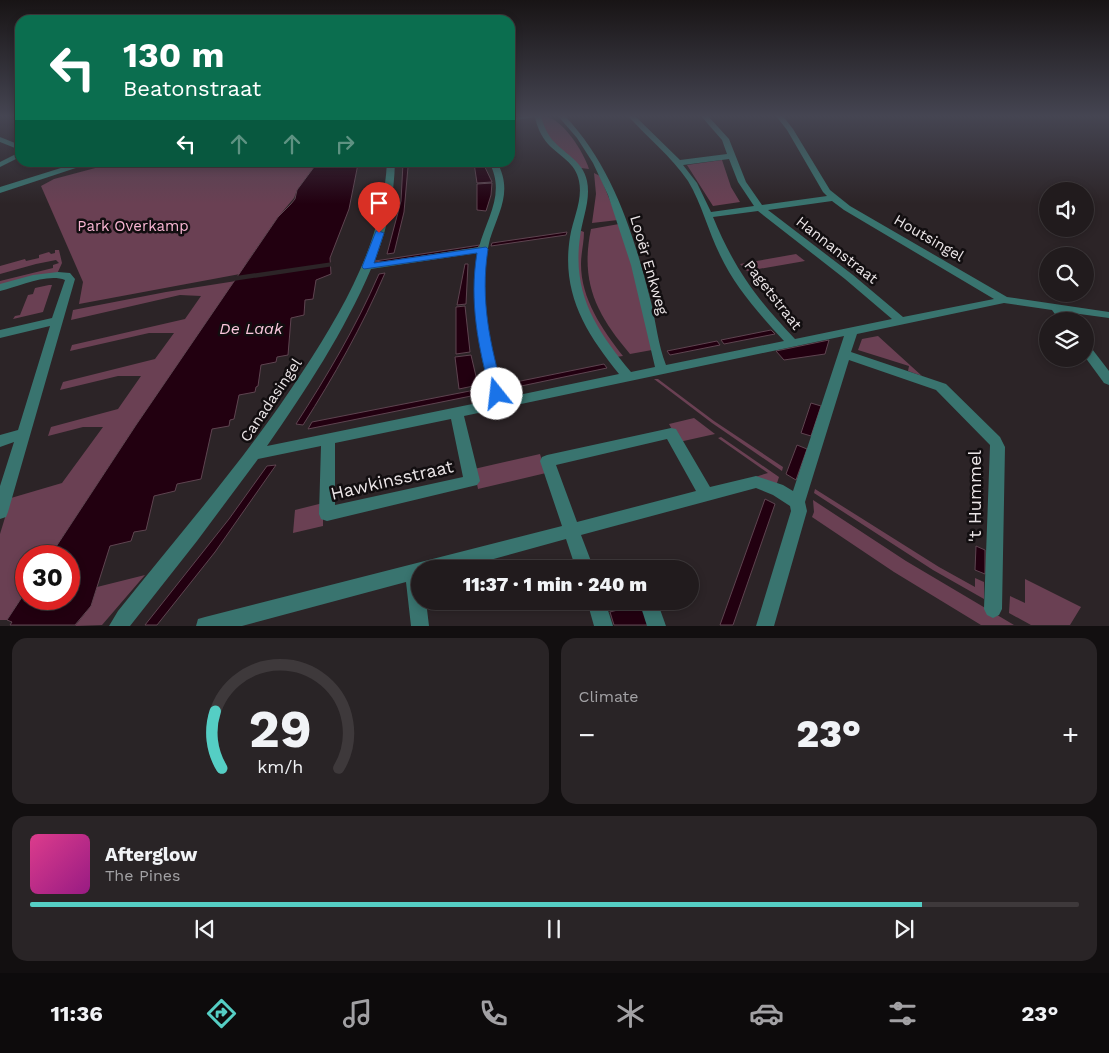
<!DOCTYPE html>
<html lang="en">
<head>
<meta charset="utf-8">
<style>
  :root { --surface:#211b1d; --page:#292426; --text:#f1f3f6; --muted:#a2a1a4; --line:#3e393b; --accent:#55cec4 }
  body { margin:0; font-family:"Work Sans",sans-serif; background:var(--page); color:var(--text); height:100vh; display:flex; flex-direction:column; font-size:19px; white-space:nowrap }
  * { box-sizing:border-box; margin:0 }
  p { font-size:16px; color:var(--muted) }
  .icon { flex:none; width:28px; height:28px; fill:none; stroke:currentColor; stroke-width:2; stroke-linecap:round; stroke-linejoin:round }
  .map { position:relative; height:626px; overflow:hidden }
  .side { display:flex; flex-direction:column; gap:12px; padding:12px; background:#120f10; flex:1 }
  .side>* { flex:none }
  .banner { position:absolute; left:15px; top:15px; width:500px; height:152px; border-radius:15px; box-shadow:0 2px 8px #0003,0 0 0 1px var(--line); background:#0b6e4f; color:#fff; overflow:hidden }
  .tools { position:absolute; left:1039px; top:182px; display:grid; gap:10px }
  .tools a { display:grid; place-items:center; width:55px; height:55px; border-radius:50%; background:var(--surface); box-shadow:0 2px 8px #0003,0 0 0 1px var(--line); font-size:25px }
  .speed { position:absolute; left:15px; top:545px; display:flex; gap:10px; font-size:25px; font-weight:700; text-align:center }
  .speed>* { display:grid; place-content:center; width:65px; height:65px; border-radius:50%; background:var(--surface); box-shadow:0 2px 8px #0003,0 0 0 1px var(--line); line-height:1 }
  .speed .limit { border:8px solid #d22; background:#fff; color:#111 }
  .pin { position:absolute; display:grid; place-items:center; width:42px; height:42px; color:#fff; margin:-51px -21px; border-radius:50% 50% 50% 0; rotate:-45deg; box-shadow:0 0 5px #0007 }
  .pin .icon { rotate:45deg }
  .me { position:absolute; width:55px; margin:-28px; rotate:344deg; stroke-linejoin:round; filter:drop-shadow(0 0 4px #0008) }
  .turn { display:flex; align-items:center; gap:18px; height:105px; padding:0 25px; font-size:22px }
  .turn .icon { width:65px; height:65px; stroke-width:2.5 }
  .turn b { display:block; font-size:35px; line-height:42px }
  .lanes { display:flex; align-items:center; height:48px; padding:0 25px; background:#0003; justify-content:center; gap:25px; direction:ltr }
  .lanes .off { opacity:.35 }
  .big { font-size:38px; font-weight:800; line-height:1.1 }
  .side .tile { flex:1; display:flex; flex-direction:column; justify-content:center; gap:8px; min-width:0; padding:0 18px; border-radius:15px; background:var(--page) }
  .side .dial { align-items:center; gap:0 }
  .dial svg { height:130px; overflow:visible; fill:none; stroke:var(--line); stroke-width:7; stroke-linecap:round; text-anchor:middle }
  .dial text { fill:var(--text); stroke:none }
  .song { display:flex; align-items:center; gap:15px }
  .cover { width:60px; height:60px; border-radius:8px; background:linear-gradient(135deg,hsl(330 70% 55%),hsl(310 70% 35%)) }
  .played { height:5px; border-radius:2px; background:linear-gradient(90deg,var(--accent) 85%,var(--line) 85%) }
  .keys { display:flex; justify-content:space-around; direction:ltr }
  .heat { display:flex; justify-content:space-between; align-items:center; font-size:28px; direction:ltr }
  .side .tiles { flex:1; display:grid; gap:12px; grid-template-columns:1fr 1fr }
  .tile:last-child { grid-column:span 2 }
  .trip { position:absolute; left:411px; top:560px; width:288px; height:50px; border-radius:25px; background:var(--surface); box-shadow:0 2px 8px #0003,0 0 0 1px var(--line); font-weight:800; line-height:50px; text-align:center }
  .dock { display:flex; height:80px; justify-content:space-around; align-items:center; background:#0d0b0c; color:var(--muted) }
  .dock .icon { width:35px; height:35px }
  .dock .current { color:var(--accent) }
  .dock b { font-size:22px; color:var(--text) }
  .map>svg:first-child { display:block }
  .green { fill:#6a4053 }
  .water { fill:#220010; stroke:#5e4450 }
  .pier { fill:#2c2427 }
  .lines { fill:none; stroke-linecap:round; stroke-linejoin:round }
  .minor { fill:#39746f; fill-rule:evenodd }
  .tertiary { fill:#39746f; fill-rule:evenodd }
  .route { fill:#1a73e8; stroke:#114b97 }
  .labels { text-anchor:middle; stroke-width:5; stroke-linejoin:round; paint-order:stroke }
  .park-label { font-size:15px; fill:#f9b6d3; stroke:#120e10 }
  .street-label { font-size:15px; fill:#eae4e6; stroke:#120e10 }
  .water-label { font-size:16px; font-style:italic; fill:#fbc7dd; stroke:#120e10 }
  .near-street-label { font-size:18px; fill:#eae4e6; stroke:#120e10 }
</style>
</head>
<body>
<div class="map">
<svg width="1109" height="626" viewBox="0 0 1109 626">
  <rect width="100%" height="100%" fill="#2c2427"/>
  <g class="green">
    <path d="M 542,116 C 562,116 584,153 589,169 L 581,168 L 558,147 L 547,135 L 541,118 Z"/>
    <polygon points="722,160 731,187 740,202 713,206 687,165"/>
    <polygon points="114,163 317,163 297,190 294,198 278,217 247,262 240,274 79,304 83,282 41,186 54,179"/>
    <polygon points="594,173 600,176 618,220 592,223 596,194"/>
    <path d="M 619,224 L 626,241 L 652,350 L 630,354 C 596,314 580,282 591,229 Z"/>
    <path d="M 579,230 L 584,232 C 584,243 581,253 581,264 C 581,299 602,329 623,356 L 616,357 L 583,305 L 575,256 Z"/>
    <polygon points="55,250 59,250 62,263 57,274 0,286 0,281 53,268 53,265 59,263 56,260 36,264 0,274 0,266 25,259 26,261 39,258 39,255 49,252 51,254 55,253"/>
    <polygon points="796,254 805,261 747,271 740,264"/>
    <polygon points="236,281 136,425 50,556 26,556 26,591 7,620 0,620 0,534 11,498 62,483 103,427 83,427 48,436 51,427 118,409 141,376 118,376 60,390 63,382 155,359 174,333 149,333 70,351 72,345 185,319 201,296 180,295 71,320 73,310 166,292"/>
    <polygon points="49,285 52,285 43,312 13,319 15,316 20,315 28,295 33,294 35,288"/>
    <polygon points="878,336 922,376 908,371 909,366 858,350 862,339"/>
    <polygon points="654,379 658,379 714,421 783,467 782,471 712,423"/>
    <polygon points="694,418 715,434 679,442 669,424"/>
    <polygon points="721,437 779,477 776,486 755,477 768,473 718,438"/>
    <polygon points="540,454 546,473 478,489 474,469"/>
    <polygon points="815,489 939,567 975,587 975,578 984,582 984,599 933,570 814,493"/>
    <polygon points="813,500 906,561 1014,625 981,625 894,572 812,517 814,512"/>
    <polygon points="323,503 323,526 293,533 295,510"/>
    <polygon points="145,575 102,625 75,626 91,606 97,587"/>
    <polygon points="1025,579 1081,607 1070,625 1031,625 1009,613 1010,596 1025,603"/>
  </g>
  <g class="water">
    <polygon points="317,163 358,163 358,164 349,209 330,258 331,274 316,280 313,299 305,300 304,315 291,318 288,355 277,357 276,362 261,365 258,386 256,387 255,392 239,395 234,419 230,420 229,426 212,429 201,479 177,484 175,491 154,496 146,530 134,532 131,541 110,546 91,606 75,625 10,625 12,622 7,620 26,591 26,599 69,599 69,556 50,556 136,425 278,217 291,204 295,199 297,190"/>
    <polygon points="403,163 407,163 408,167 404,212 394,253 387,254 401,201"/>
    <polygon points="474,163 483,163 492,182 477,183"/>
    <polygon points="492,183 491,195 486,211 477,210 477,184"/>
    <polygon points="567,232 566,235 491,246 492,243"/>
    <polygon points="480,245 477,248 382,262 375,261"/>
    <polygon points="465,264 468,264 466,304 457,305"/>
    <path d="M 385,273 C 362,327 334,376 303,425 L 296,424 C 327,376 356,327 379,274 Z"/>
    <polygon points="465,306 470,352 456,354 456,307"/>
    <polygon points="771,330 775,334 724,344 721,340"/>
    <polygon points="829,340 825,354 784,360 776,351"/>
    <polygon points="717,341 720,345 670,355 667,351"/>
    <polygon points="471,355 478,385 459,389 455,357"/>
    <polygon points="604,364 607,368 507,389 506,384"/>
    <polygon points="485,388 486,393 308,429 312,422"/>
    <polygon points="811,403 821,406 811,436 801,433"/>
    <polygon points="797,445 807,449 796,480 786,474"/>
    <polygon points="276,465 215,552 157,625 145,625 229,519 267,466"/>
    <polygon points="765,499 775,504 733,625 720,625"/>
    <polygon points="976,546 985,550 985,574 975,570"/>
    <polygon points="641,604 650,625 614,625 610,612"/>
  </g>
  <polygon class="pier" points="333,262 334,266 233,281 236,276"/>
  <g class="lines">
    <g class="minor">
      <path d="M 541,116 C 543,124 546,131 550,137 C 562,153 583,160 587,181 C 591,200 582,219 580,237 C 572,294 596,330 631,372 L 655,367 L 631,265 L 608,195 L 593,163 L 577,138 L 558,116 L 565,116 C 613,167 634,235 651,302 C 656,322 658,345 666,365 L 784,341 C 760,315 735,287 720,255 C 708,231 702,204 688,181 C 671,156 648,138 628,116 L 635,116 L 680,160 L 727,154 L 722,140 L 701,116 L 708,116 L 729,139 L 746,182 L 762,205 L 827,196 L 823,192 L 787,130 L 776,116 L 783,116 L 793,129 L 830,190 L 850,206 L 1007,297 L 1109,312 L 1109,318 L 1065,312 L 1072,321 L 1060,321 L 1052,310 L 1004,303 L 857,334 L 851,352 L 946,384 L 1000,437 L 1005,447 L 1002,609 L 999,615 L 993,618 L 987,615 L 984,609 L 990,445 L 936,390 L 849,360 L 805,502 L 807,511 L 774,626 L 756,626 L 791,511 L 790,506 L 773,495 L 756,488 L 581,535 L 594,569 L 576,569 L 566,539 L 457,569 L 420,569 L 420,601 L 426,601 L 429,626 L 411,626 L 406,582 L 242,626 L 196,626 L 198,619 L 205,617 L 562,526 L 540,461 L 542,457 L 547,455 L 671,428 L 676,429 L 710,487 L 756,476 L 783,485 L 793,491 L 844,336 L 464,416 L 480,481 L 477,485 L 327,521 L 321,519 L 319,514 L 321,446 L 258,459 L 197,541 L 130,626 L 109,626 L 118,611 C 181,532 248,456 303,371 C 345,307 383,240 387,162 L 395,162 C 394,198 387,230 374,263 L 479,247 C 487,217 506,193 489,162 L 497,162 C 513,191 499,211 490,239 C 486,255 484,272 484,288 C 484,326 494,362 505,398 L 619,374 C 585,332 561,293 570,237 C 573,218 583,200 579,181 C 576,163 559,156 548,144 C 541,136 537,127 535,117 L 510,121 L 510,117 ZM 729,159 L 738,182 L 754,206 L 711,212 L 697,183 L 683,165 ZM 832,201 L 844,210 L 994,299 L 903,317 L 853,275 L 768,210 ZM 758,211 L 845,279 L 892,319 L 795,339 C 756,298 735,270 713,217 ZM 478,253 C 469,303 479,351 492,400 L 267,446 C 306,390 344,332 371,269 ZM 451,419 L 463,477 L 335,505 L 335,443 ZM 667,439 L 696,491 L 577,522 L 556,465 Z"/>
      <polygon points="0,137 20,145 20,150 0,142"/>
      <polygon points="20,152 20,157 0,167 0,162"/>
      <path d="M 58,272 L 70,273 L 75,279 L 8,512 L 6,517 L 0,519 L 0,486 L 14,442 L 0,447 L 0,435 L 18,430 L 50,326 L 0,338 L 0,330 L 52,318 L 65,280 C 47,273 18,287 0,291 L 0,284 L 33,275 Z"/>
      <polygon points="1085,344 1089,345 1109,371 1109,385 1104,383 1085,357"/>
      <polygon points="587,601 605,601 613,626 594,626"/>
      <polygon points="639,601 657,601 666,626 647,626"/>
    </g>
    <polygon class="tertiary" points="80,162 94,162 0,193 0,187"/>
  </g>
  <linearGradient id="sky" x2="0" y2="1"><stop stop-color="#181415"/><stop offset="0.57" stop-color="#454552"/><stop offset="1" stop-color="#454552" stop-opacity="0"/></linearGradient>
  <rect width="1109" height="204" fill="url(#sky)"/>
  <path class="route" d="M 376,231 L 379,231 L 384,233 L 374,263 L 486,247 L 488,249 C 480,300 490,345 504,394 L 502,397 L 493,397 L 491,394 C 478,347 469,301 477,253 L 364,269 L 362,267 Z"/>
  <g class="labels">
    <g class="park-label">
      <text x="133" y="231">Park Overkamp</text>
    </g>
    <g class="street-label">
      <text transform="translate(929 238) rotate(30)" y="5">Houtsingel</text>
      <text transform="translate(837 250) rotate(38)" y="5">Hannanstraat</text>
      <text transform="translate(649 265) rotate(74)" y="5">Looër Enkweg</text>
      <text transform="translate(773 295) rotate(52)" y="5">Pagetstraat</text>
      <text transform="translate(271 400) rotate(-56)" y="5">Canadasingel</text>
    </g>
    <g class="water-label">
      <text x="251" y="334">De Laak</text>
    </g>
    <g class="near-street-label">
      <text transform="translate(392 480) rotate(-13)" y="6">Hawkinsstraat</text>
      <text transform="translate(975 496) rotate(-90)" y="6">'t Hummel</text>
    </g>
  </g>
</svg>
<div class="tools">
<a><svg class="icon" aria-label="sound" viewBox="0 0 24 24"><path d="M4 9h4l5-4v14l-5-4H4zM17 9q2 3 0 6"/></svg></a>
<a><svg class="icon" aria-label="search" viewBox="0 0 24 24"><circle cx="10" cy="10" r="6"/><path d="M15 15l6 6"/></svg></a>
<a><svg class="icon" aria-label="layers" viewBox="0 0 24 24"><path d="M12 4l9 5-9 5-9-5zM3 14l9 5 9-5"/></svg></a>
</div>
<div class="speed"><div class="limit">30</div></div>
<div class="pin" style="left:379px;top:233px;background:#d93025"><svg class="icon" aria-label="arrive" viewBox="0 0 24 24"><path d="M6 21V4h12l-3 4 3 4H6"/></svg></div>
<svg class="me" style="left:497px;top:394px" viewBox="-20 -20 40 40"><circle r="19" fill="#fff"/><path d="M0-13L10 11 0 6-10 11z" fill="#1a73e8"/></svg>
<div class="trip">11:37 · 1 min · 240 m</div>
<div class="banner">
<div class="turn"><svg class="icon" aria-label="left" viewBox="0 0 24 24"><path d="M17 20v-9H6M10 6l-5 5 5 5"/></svg><div><b>130 m</b>Beatonstraat</div></div>
<div class="lanes"><svg class="icon" aria-label="left" viewBox="0 0 24 24"><path d="M17 20v-9H6M10 6l-5 5 5 5"/></svg><svg class="icon off" aria-label="ahead" viewBox="0 0 24 24"><path d="M12 20V5M6 11l6-6 6 6"/></svg><svg class="icon off" aria-label="ahead" viewBox="0 0 24 24"><path d="M12 20V5M6 11l6-6 6 6"/></svg><svg class="icon off" aria-label="right" viewBox="0 0 24 24"><path d="M7 20v-9h11M14 6l5 5-5 5"/></svg></div>
</div>
</div>
<section class="side">
<div class="tiles">
<div class="tile dial"><svg viewBox="0 0 100 80">
<path d="M14 69A42 42 0 1 1 86 69"/>
<path d="M14 69A42 42 0 0 1 10 34" stroke="#55cec4"/>
<text x="50" y="56" font-size="32" font-weight="700">29</text>
<text x="50" y="72" font-size="11">km/h</text>
</svg></div>
<div class="tile"><p>Climate</p>
<div class="heat"><a>−</a><b class="big">23°</b><a>+</a></div>
</div>
<div class="tile">
<div class="song"><i class="cover"></i><div><b>Afterglow</b><p>The Pines</p></div></div>
<div class="played"></div>
<div class="keys"><svg class="icon" aria-label="previous" viewBox="0 0 24 24"><path d="M18 5L8 12l10 7zM5 5v14"/></svg><svg class="icon" aria-label="pause" viewBox="0 0 24 24"><path d="M8 5v14M16 5v14"/></svg><svg class="icon" aria-label="next" viewBox="0 0 24 24"><path d="M6 5l10 7-10 7zM19 5v14"/></svg></div>
</div>
</div>
</section>
<nav class="dock">
<b>11:36</b>
<svg class="icon current" aria-label="directions" viewBox="0 0 24 24"><path d="M12 3l9 9-9 9-9-9zM9 14v-3h6M13 9l2 2-2 2"/></svg>
<svg class="icon" aria-label="music" viewBox="0 0 24 24"><path d="M9 18V5l10-2v13"/><circle cx="6" cy="18" r="3"/><circle cx="16" cy="16" r="3"/></svg>
<svg class="icon" aria-label="phone" viewBox="0 0 24 24"><path d="M5 4h4l2 5-3 2q2 4 5 5l2-3 5 2v4C11 20 4 13 5 4z"/></svg>
<svg class="icon" aria-label="climate" viewBox="0 0 24 24"><path d="M12 3v18M4 7l16 10M4 17L20 7"/></svg>
<svg class="icon" aria-label="car" viewBox="0 0 24 24"><path d="M5 17H2v-5l4-1 3-4h7l3 4 3 1v5h-3M9 17h6M6 11h13"/><circle cx="7" cy="17" r="2"/><circle cx="17" cy="17" r="2"/></svg>
<svg class="icon" aria-label="filters" viewBox="0 0 24 24"><path d="M4 7h16M4 17h16"/><circle cx="9" cy="7" r="2"/><circle cx="15" cy="17" r="2"/></svg>
<b>23°</b>
</nav>
</body>
</html>
